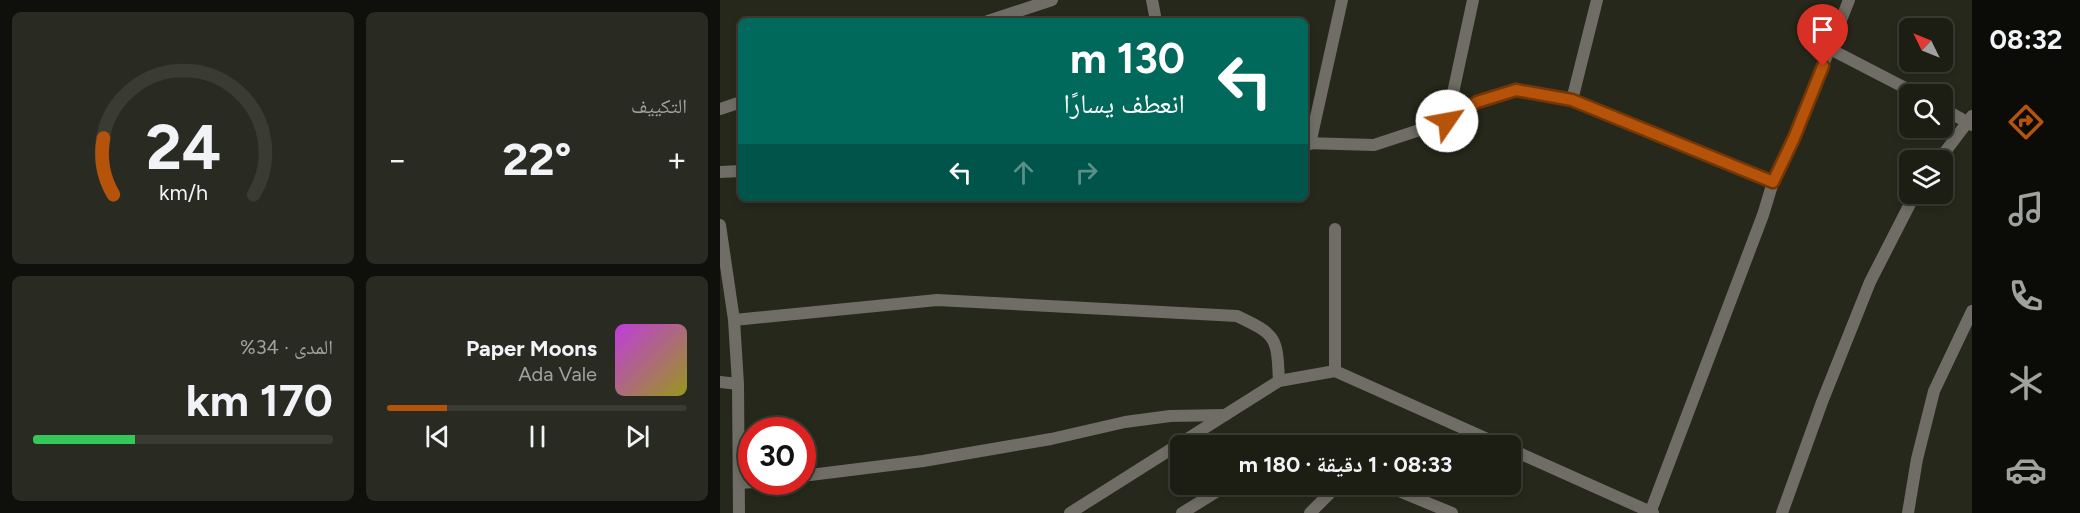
<!DOCTYPE html>
<html lang="ar">
<head>
<meta charset="utf-8">
<style>
  :root { --surface:#1c1e14; --page:#292b22; --text:#f1f3f6; --muted:#a0a2a0; --line:#3a3c34; --accent:#b45309 }
  body { margin:0; font-family:Figtree,"Noto Naskh Arabic",sans-serif; background:var(--page); color:var(--text); direction:rtl; height:100vh; display:flex; flex-direction:column; font-size:22px; white-space:nowrap }
  * { box-sizing:border-box; margin:0 }
  p { font-size:20px; color:var(--muted) }
  .icon { flex:none; width:33px; height:33px; fill:none; stroke:currentColor; stroke-width:2; stroke-linecap:round; stroke-linejoin:round }
  .map { position:relative; flex:1; overflow:hidden; direction:ltr }
  .side { display:flex; flex-direction:column; gap:12px; padding:12px; background:#0f100b; width:720px }
  .side>* { flex:none }
  .banner { position:absolute; left:18px; top:18px; width:570px; height:183px; border-radius:9px; box-shadow:0 3px 9px #0003,0 0 0 2px var(--line); direction:rtl; background:#00695c; color:#fff; overflow:hidden }
  .needle { width:39px; rotate:313deg }
  .tools { position:absolute; left:1179px; top:18px; display:grid; gap:12px }
  .tools a { display:grid; place-items:center; width:54px; height:54px; border-radius:9px; background:var(--surface); box-shadow:0 3px 9px #0003,0 0 0 2px var(--line); font-size:30px }
  .speed { position:absolute; left:18px; top:417px; display:flex; gap:12px; font-size:30px; font-weight:700; text-align:center }
  .speed>* { display:grid; place-content:center; width:78px; height:78px; border-radius:50%; background:var(--surface); box-shadow:0 3px 9px #0003,0 0 0 2px var(--line); line-height:1 }
  .speed .limit { border:9px solid #d22; background:#fff; color:#111 }
  .pin { position:absolute; display:grid; place-items:center; width:51px; height:51px; color:#fff; margin:-62px -26px; border-radius:50% 50% 50% 0; rotate:-45deg; box-shadow:0 0 6px #0007 }
  .pin .icon { rotate:45deg }
  .me { position:absolute; width:66px; margin:-33px; rotate:57deg; stroke-linejoin:round; filter:drop-shadow(0 0 4px #0008) }
  .turn { display:flex; align-items:center; gap:21px; height:126px; padding:0 24px; font-size:27px }
  .turn .icon { width:78px; height:78px; stroke-width:2.5 }
  .turn b { display:block; font-size:42px; line-height:51px }
  .lanes { display:flex; align-items:center; height:57px; padding:0 24px; background:#0003; justify-content:center; gap:30px; direction:ltr }
  .lanes .off { opacity:.35 }
  .big { font-size:45px; font-weight:700; line-height:1.1 }
  .side .tile { flex:1; display:flex; flex-direction:column; justify-content:center; gap:9px; min-width:0; padding:0 21px; border-radius:9px; background:var(--page) }
  .side .dial { align-items:center; gap:0 }
  .dial svg { height:156px; overflow:visible; fill:none; stroke:var(--line); stroke-width:7; stroke-linecap:round; text-anchor:middle }
  .dial text { fill:var(--text); stroke:none }
  .song { display:flex; align-items:center; gap:18px }
  .cover { width:72px; height:72px; border-radius:9px; background:linear-gradient(135deg,hsl(290 70% 55%),hsl(60 70% 35%)) }
  .played { height:6px; border-radius:3px; background:linear-gradient(90deg,var(--accent) 20%,var(--line) 20%) }
  .keys { display:flex; justify-content:space-around; direction:ltr }
  .heat { display:flex; justify-content:space-between; align-items:center; font-size:33px; direction:ltr }
  .charge { height:9px; border-radius:4px; background:linear-gradient(90deg,#34c759 34%,var(--line) 0) }
  .side .tiles { flex:1; display:grid; gap:12px; grid-template-columns:repeat(2,1fr) }
  .trip { position:absolute; left:450px; top:435px; width:351px; height:60px; border-radius:9px; background:var(--surface); box-shadow:0 3px 9px #0003,0 0 0 2px var(--line); font-weight:700; line-height:60px; text-align:center; direction:rtl }
  main { display:flex; flex:1; min-height:0 }
  .tabs { display:flex; flex-direction:column; width:108px; justify-content:space-around; align-items:center; background:#0b0c08; color:var(--muted) }
  .tabs .icon { width:42px; height:42px }
  .tabs .on { color:var(--accent) }
  .tabs b { font-size:27px; color:var(--text) }
  .map>svg:first-child { display:block }
  .lines { fill:none; stroke-linecap:round; stroke-linejoin:round }
  .street { stroke:#6f6d65; stroke-width:12 }
  .route-casing { stroke:#753606; stroke-width:15 }
  .route { stroke:#b45309; stroke-width:10 }
</style>
</head>
<body>
<main>
<nav class="tabs">
<b>08:32</b>
<svg class="icon on" aria-label="directions" viewBox="0 0 24 24"><path d="M12 3l9 9-9 9-9-9zM9 14v-3h6M13 9l2 2-2 2"/></svg>
<svg class="icon" aria-label="music" viewBox="0 0 24 24"><path d="M9 18V5l10-2v13"/><circle cx="6" cy="18" r="3"/><circle cx="16" cy="16" r="3"/></svg>
<svg class="icon" aria-label="phone" viewBox="0 0 24 24"><path d="M5 4h4l2 5-3 2q2 4 5 5l2-3 5 2v4C11 20 4 13 5 4z"/></svg>
<svg class="icon" aria-label="climate" viewBox="0 0 24 24"><path d="M12 3v18M4 7l16 10M4 17L20 7"/></svg>
<svg class="icon" aria-label="car" viewBox="0 0 24 24"><path d="M5 17H2v-5l4-1 3-4h7l3 4 3 1v5h-3M9 17h6M6 11h13"/><circle cx="7" cy="17" r="2"/><circle cx="17" cy="17" r="2"/></svg>
</nav>
<div class="map">
<svg width="1252" height="513" viewBox="0 0 1252 513">
  <rect width="100%" height="100%" fill="#25281a"/>
  <g class="lines">
    <g class="street">
      <polyline points="432,0 436,21"/>
      <polyline points="268,21 332,0"/>
      <polyline points="1110,49 1197,94"/>
      <polyline points="852,100 877,0"/>
      <polyline points="1222,108 1252,125"/>
      <polyline points="0,109 21,102"/>
      <polyline points="727,121 753,0"/>
      <polyline points="585,143 654,145 727,121 757,102 796,90 852,100 1053,182"/>
      <polyline points="590,144 622,0"/>
      <polyline points="1219,160 1252,116"/>
      <polyline points="0,172 21,171"/>
      <polyline points="0,225 14,320 18,384 19,513"/>
      <path d="M 14,320 L 217,300 L 517,316 C 557,335 557,337 559,381"/>
      <polyline points="615,371 615,229"/>
      <polyline points="0,382 18,384"/>
      <polyline points="578,446 583,443 589,446"/>
      <polyline points="790,449 933,513"/>
      <polyline points="82,476 203,461 331,439 405,422 450,416 505,415"/>
      <polyline points="19,483 35,482"/>
      <polyline points="662,484 732,513"/>
      <polyline points="350,513 559,381 615,371 783,446"/>
      <polyline points="462,513 509,484"/>
      <polyline points="590,513 619,484"/>
      <polyline points="930,513 1043,215 1053,182 1074,138 1129,0"/>
      <polyline points="1062,513 1102,402 1150,282 1195,194"/>
      <polyline points="1188,513 1197,459 1214,391 1252,311"/>
    </g>
  </g>
  <g class="lines">
    <g class="route-casing">
      <polyline id="route" points="727,121 757,102 796,90 852,100 1053,182 1074,138 1103,66"/>
    </g>
    <use href="#route" class="route"/>
  </g>
</svg>
<div class="tools">
<a><svg class="needle" viewBox="-14 -14 28 28"><path d="M0-13l5 13h-10z" fill="#e53935"/><path d="M0 13l5-13h-10z" fill="#a0a2a0"/></svg></a>
<a><svg class="icon" aria-label="search" viewBox="0 0 24 24"><circle cx="10" cy="10" r="6"/><path d="M15 15l6 6"/></svg></a>
<a><svg class="icon" aria-label="layers" viewBox="0 0 24 24"><path d="M12 4l9 5-9 5-9-5zM3 14l9 5 9-5"/></svg></a>
</div>
<div class="speed"><div class="limit">30</div></div>
<div class="pin" style="left:1103px;top:66px;background:#d93025"><svg class="icon" aria-label="arrive" viewBox="0 0 24 24"><path d="M6 21V4h12l-3 4 3 4H6"/></svg></div>
<svg class="me" style="left:727px;top:121px" viewBox="-20 -20 40 40"><circle r="19" fill="#fff"/><path d="M0-13L10 11 0 6-10 11z" fill="#b45309"/></svg>
<div class="trip">08:33 · 1 دقيقة · 180 m</div>
<div class="banner">
<div class="turn"><svg class="icon" aria-label="left" viewBox="0 0 24 24"><path d="M17 20v-9H6M10 6l-5 5 5 5"/></svg><div><b>130 m</b>انعطف يسارًا</div></div>
<div class="lanes"><svg class="icon" aria-label="left" viewBox="0 0 24 24"><path d="M17 20v-9H6M10 6l-5 5 5 5"/></svg><svg class="icon off" aria-label="ahead" viewBox="0 0 24 24"><path d="M12 20V5M6 11l6-6 6 6"/></svg><svg class="icon off" aria-label="right" viewBox="0 0 24 24"><path d="M7 20v-9h11M14 6l5 5-5 5"/></svg></div>
</div>
</div>
<section class="side">
<div class="tiles">
<div class="tile"><p>التكييف</p>
<div class="heat"><a>−</a><b class="big">22°</b><a>+</a></div>
</div>
<div class="tile dial"><svg viewBox="0 0 100 80">
<path d="M14 69A42 42 0 1 1 86 69"/>
<path d="M14 69A42 42 0 0 1 9 40" stroke="#b45309"/>
<text x="50" y="56" font-size="32" font-weight="700">24</text>
<text x="50" y="72" font-size="11">km/h</text>
</svg></div>
<div class="tile">
<div class="song"><i class="cover"></i><div><b>Paper Moons</b><p>Ada Vale</p></div></div>
<div class="played"></div>
<div class="keys"><svg class="icon" aria-label="previous" viewBox="0 0 24 24"><path d="M18 5L8 12l10 7zM5 5v14"/></svg><svg class="icon" aria-label="pause" viewBox="0 0 24 24"><path d="M8 5v14M16 5v14"/></svg><svg class="icon" aria-label="next" viewBox="0 0 24 24"><path d="M6 5l10 7-10 7zM19 5v14"/></svg></div>
</div>
<div class="tile"><p>المدى · 34%</p><b class="big">170 km</b><div class="charge"></div></div>
</div>
</section>
</main>
</body>
</html>
